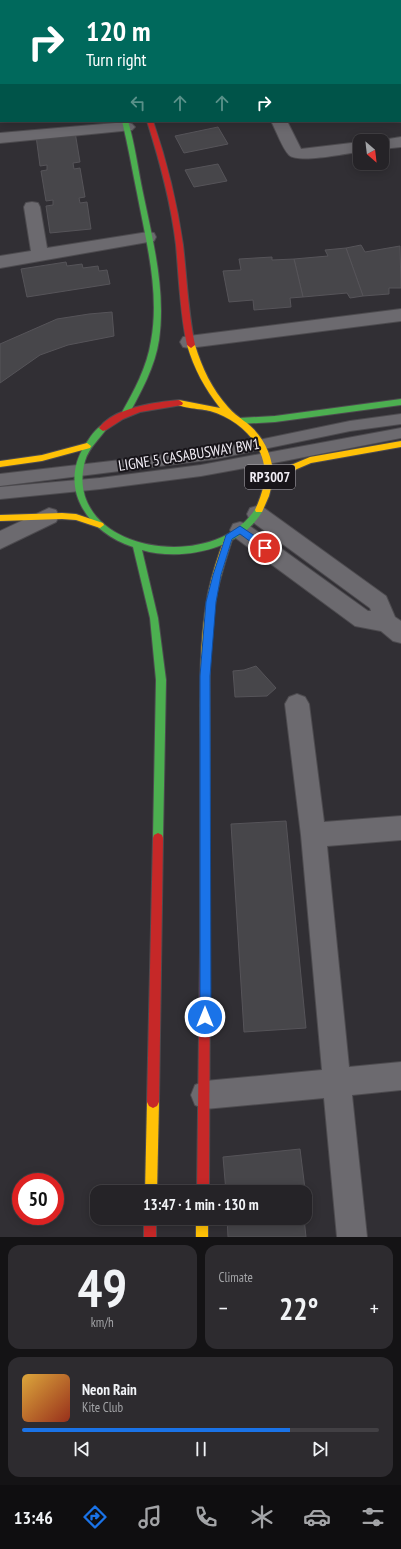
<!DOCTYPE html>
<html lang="en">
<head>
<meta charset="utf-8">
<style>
  :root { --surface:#252327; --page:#2d2b2f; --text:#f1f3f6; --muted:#a3a4a7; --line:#424044; --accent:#1a73e8 }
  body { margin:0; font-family:"PT Sans Narrow",sans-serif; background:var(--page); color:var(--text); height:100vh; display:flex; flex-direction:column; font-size:15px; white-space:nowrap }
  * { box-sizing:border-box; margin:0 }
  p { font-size:13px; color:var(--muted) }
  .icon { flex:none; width:22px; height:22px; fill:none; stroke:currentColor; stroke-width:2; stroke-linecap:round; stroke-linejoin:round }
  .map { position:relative; height:1237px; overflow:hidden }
  .side { display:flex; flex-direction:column; gap:8px; padding:8px; background:#141315; flex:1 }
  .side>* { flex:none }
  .hud { position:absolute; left:0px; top:0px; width:401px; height:122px; box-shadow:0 2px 10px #0003,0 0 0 1px var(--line); background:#00695c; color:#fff; overflow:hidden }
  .needle { width:26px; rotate:152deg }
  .tools { position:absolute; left:353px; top:134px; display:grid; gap:8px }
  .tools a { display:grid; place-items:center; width:36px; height:36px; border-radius:8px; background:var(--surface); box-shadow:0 2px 10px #0003,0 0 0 1px var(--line); font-size:20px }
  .speed { position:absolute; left:12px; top:1173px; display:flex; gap:8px; font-size:20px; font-weight:700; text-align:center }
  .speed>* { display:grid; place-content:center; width:52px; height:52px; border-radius:50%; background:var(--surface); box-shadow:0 2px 10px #0003,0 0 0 1px var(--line); line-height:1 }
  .speed .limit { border:6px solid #d22; background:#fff; color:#111 }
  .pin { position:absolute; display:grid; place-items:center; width:34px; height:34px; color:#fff; margin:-17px; border:2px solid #fff; border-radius:50%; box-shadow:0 1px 4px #0007 }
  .me { position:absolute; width:44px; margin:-22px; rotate:0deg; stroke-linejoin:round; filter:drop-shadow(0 0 3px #0008) }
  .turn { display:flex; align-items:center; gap:14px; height:84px; padding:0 20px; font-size:18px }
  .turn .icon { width:52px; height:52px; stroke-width:2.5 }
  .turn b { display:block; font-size:28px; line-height:34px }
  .lanes { display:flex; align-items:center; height:38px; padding:0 20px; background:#0003; justify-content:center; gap:20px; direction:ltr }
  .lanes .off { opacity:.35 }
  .big { font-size:30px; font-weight:600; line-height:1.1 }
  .side .tile { flex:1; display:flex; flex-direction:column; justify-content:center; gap:6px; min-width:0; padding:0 14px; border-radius:12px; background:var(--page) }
  .side .dial { align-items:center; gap:0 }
  .dial b { font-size:52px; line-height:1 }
  .song { display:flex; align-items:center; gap:12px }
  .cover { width:48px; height:48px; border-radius:6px; background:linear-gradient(135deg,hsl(40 70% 55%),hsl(10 70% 35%)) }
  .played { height:4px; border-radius:2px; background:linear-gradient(90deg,var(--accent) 75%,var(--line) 75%) }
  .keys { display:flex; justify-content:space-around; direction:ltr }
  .heat { display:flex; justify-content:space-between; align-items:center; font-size:22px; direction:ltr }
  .side .tiles { flex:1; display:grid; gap:8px; grid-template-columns:1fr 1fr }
  .tile:last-child { grid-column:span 2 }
  .trip { position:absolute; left:90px; top:1185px; width:222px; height:40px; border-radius:12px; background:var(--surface); box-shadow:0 2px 10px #0003,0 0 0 1px var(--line); font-weight:600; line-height:40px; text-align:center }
  .tab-bar { display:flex; height:64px; justify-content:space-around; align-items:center; background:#0f0e10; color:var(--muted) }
  .tab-bar .icon { width:28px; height:28px }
  .tab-bar .on { color:var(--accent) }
  .tab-bar b { font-size:18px; color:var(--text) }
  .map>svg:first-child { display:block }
  .building { fill:#47464a; stroke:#565459 }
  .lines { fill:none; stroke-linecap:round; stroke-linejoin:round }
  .lane-casing { stroke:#4d4b4f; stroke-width:2 }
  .street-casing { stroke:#4d4b4f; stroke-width:2 }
  .fast-casing { stroke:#4d4b4f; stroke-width:2 }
  .slow-casing { stroke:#4d4b4f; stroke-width:2 }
  .jam-casing { stroke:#4d4b4f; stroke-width:2 }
  .lane { fill:#6c6a6f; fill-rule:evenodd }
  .street { fill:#6c6a6f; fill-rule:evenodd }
  .fast { fill:#4caf50; fill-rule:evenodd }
  .slow { fill:#ffc107; fill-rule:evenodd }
  .jam { fill:#c62828; fill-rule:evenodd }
  .route { fill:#1a73e8; stroke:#114b97 }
  .labels { text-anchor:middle; stroke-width:4; stroke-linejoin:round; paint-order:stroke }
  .shield { fill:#18151a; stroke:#b0acb3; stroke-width:1 }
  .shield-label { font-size:14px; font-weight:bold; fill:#f1edf5 }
  .street-label { font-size:15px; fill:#f1edf5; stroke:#18151a }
</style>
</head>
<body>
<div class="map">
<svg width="401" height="1237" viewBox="0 0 401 1237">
  <rect width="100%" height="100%" fill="#312f34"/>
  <g class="building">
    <polygon points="218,127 228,144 184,153 175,136"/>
    <polygon points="75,132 80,162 73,163 74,169 80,168 85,197 79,198 80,203 87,202 91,229 50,233 46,206 53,205 53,200 46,201 41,171 47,170 47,165 40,166 36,136"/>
    <polygon points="218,164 227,181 194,187 185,170"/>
    <polygon points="361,245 365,252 400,246 401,288 389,288 389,294 363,296 346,248"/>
    <polygon points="346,248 363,296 350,298 347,293 303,297 294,259 328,256 325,250"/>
    <polygon points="272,257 272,260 294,259 303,297 290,298 291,307 254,310 253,300 229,302 223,271 241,270 239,259"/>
    <polygon points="66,262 67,266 82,264 83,268 98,266 99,271 107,270 110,284 27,297 21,269"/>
    <polygon points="112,312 114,336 68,345 40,355 0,383 0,344 57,319 89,314"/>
    <polygon points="256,666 276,688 267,696 235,697 233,671 244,670"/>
    <polygon points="286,821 306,1028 244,1032 231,824"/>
    <polygon points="300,1149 307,1205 305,1205 305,1192 226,1192 223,1157"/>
    <polygon points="227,1218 304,1218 306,1237 228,1237"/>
  </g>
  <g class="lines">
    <g class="lane-casing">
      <g id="lane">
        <polygon points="401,414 401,424 350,431 215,459 0,486 0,474 215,449 350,421"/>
        <polygon points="401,428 401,438 284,461 201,476 100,489 0,499 0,487 100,478 201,465"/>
      </g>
    </g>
    <g class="street-casing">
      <g id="street">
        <polygon points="255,0 269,0 270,1 256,1"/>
        <rect x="400" y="18" width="1" height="8"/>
        <path d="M 271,121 L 287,121 L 301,149 L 360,142 L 360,152 C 346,153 299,164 289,155 C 282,148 276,130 271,121 Z"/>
        <polygon points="127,122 132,124 135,127 132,130 0,143 0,133"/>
        <polygon points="401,137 401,147 382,149 382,141 376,141"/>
        <polygon points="32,202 38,203 40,207 47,248 148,232 154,233 156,237 154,241 148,242 0,268 0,256 31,251 24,207 26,203"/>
        <polygon points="401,309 401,321 189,348 183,347 180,342 183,337 189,336"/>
        <polygon points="257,506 264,508 386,596 395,617 401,621 401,643 393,641 381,631 355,626 233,536 230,530 233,524 240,522 247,524 368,611 371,611 370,608 250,520 247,514 250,508"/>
        <polygon points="49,508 56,510 59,516 56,522 0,549 0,531"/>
        <polygon points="297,694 305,697 309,704 324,822 401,816 401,840 327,846 349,1067 401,1062 401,1090 352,1095 367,1237 337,1237 324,1098 205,1109 195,1105 191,1095 195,1085 205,1081 322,1070 301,835 285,704 289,697"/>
      </g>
    </g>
    <g class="fast-casing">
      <g id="fast">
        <path d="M 122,121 L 128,121 C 135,145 138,169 143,193 C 153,241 166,291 159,340 C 155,367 141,392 128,416 L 125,417 L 121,414 C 134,391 147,367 151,341 C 160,292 146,241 137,193 C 132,169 128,145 122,121 Z"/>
        <polygon points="401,399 401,405 275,422 239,424 235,421 239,418 275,416"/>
        <path d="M 103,425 L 107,428 C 100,439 89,447 85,461 C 61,550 213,577 256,508 L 262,508 L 263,510 C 242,549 182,562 142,550 L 158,618 L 166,680 L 163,838 L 162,841 L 158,843 L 154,841 L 153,838 L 156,680 L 150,618 L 133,547 C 89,533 57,489 85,445 C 89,439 96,427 103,425 Z"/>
        <polygon points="205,734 208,735 210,738 210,950 209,954 205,955 201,954 200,950 200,738 202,735"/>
      </g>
    </g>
    <g class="slow-casing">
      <g id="slow">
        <rect x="79" y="0" width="6" height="1"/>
        <path d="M 191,342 L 195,345 C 202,368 212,389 228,407 C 233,413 238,416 244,421 C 262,433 273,455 273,476 L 291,465 L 310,457 L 401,441 L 401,447 L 311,463 L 297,469 L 272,484 L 269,496 L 262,512 L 256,512 L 255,510 C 259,501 262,493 264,484 C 270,449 242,420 210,411 C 203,409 179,408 175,403 L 179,400 L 220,408 C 205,389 194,369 187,345 Z"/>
        <polygon points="87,443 91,446 90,448 42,461 0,467 0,461 42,455"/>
        <polygon points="62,513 76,514 103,523 104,525 100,528 76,520 62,519 0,521 0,515"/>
        <path d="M 229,534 L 233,537 C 227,556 221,574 217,593 C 208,640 210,690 210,738 L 208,741 L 205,742 L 202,741 L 200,738 C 200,690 199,640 208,593 C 212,574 218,555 225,537 Z"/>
        <polygon points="153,1096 157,1098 159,1102 157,1192 145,1192 147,1102 149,1098"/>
        <rect x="196" y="1218" width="12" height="19"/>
      </g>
    </g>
    <g class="jam-casing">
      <g id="jam">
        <rect x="98" y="0" width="6" height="1"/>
        <path d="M 147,121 L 153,121 C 167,162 177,203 183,245 C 187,279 188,312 195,345 L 191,348 L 187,345 C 180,312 179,279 176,245 C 171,203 160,162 147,121 Z"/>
        <path d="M 179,400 L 183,403 L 182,405 L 140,412 L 123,419 L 106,430 L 103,431 L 99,428 C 113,408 156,402 179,400 Z"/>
        <polygon points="158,833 162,835 163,838 159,1102 157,1106 153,1108 149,1106 147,1102 153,838 154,835"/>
        <polygon points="205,945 209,946 210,950 209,1192 197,1192 200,950 201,946"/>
        <rect x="144" y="1218" width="12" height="19"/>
      </g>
    </g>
    <use href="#lane" class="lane"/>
    <use href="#street" class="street"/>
    <use href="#fast" class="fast"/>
    <use href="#slow" class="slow"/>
    <use href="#jam" class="jam"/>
  </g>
  <polygon class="route" points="240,526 268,545 269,548 265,551 262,550 240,534 232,539 221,575 216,602 210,676 211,1017 209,1021 205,1023 201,1021 200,1017 200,676 206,602 213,575 226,535"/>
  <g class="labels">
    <rect class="shield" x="245" y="465" width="50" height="24" rx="3"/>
    <g class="shield-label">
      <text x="270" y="482">RP3007</text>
    </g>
    <g class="street-label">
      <text transform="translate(189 455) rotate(-9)" y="5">LIGNE 5 CASABUSWAY BW1</text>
    </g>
  </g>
</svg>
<div class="tools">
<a><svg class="needle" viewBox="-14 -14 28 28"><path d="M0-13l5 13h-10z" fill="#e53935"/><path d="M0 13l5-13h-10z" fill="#a3a4a7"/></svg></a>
</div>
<div class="speed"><div class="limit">50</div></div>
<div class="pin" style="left:265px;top:548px;background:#d93025"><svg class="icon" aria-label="arrive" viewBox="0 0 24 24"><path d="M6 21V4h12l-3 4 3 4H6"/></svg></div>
<svg class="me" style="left:205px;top:1017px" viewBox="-20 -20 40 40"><circle r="17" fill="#1a73e8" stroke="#fff" stroke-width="3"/><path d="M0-11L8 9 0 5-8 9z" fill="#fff"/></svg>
<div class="trip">13:47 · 1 min · 130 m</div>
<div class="hud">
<div class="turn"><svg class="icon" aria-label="right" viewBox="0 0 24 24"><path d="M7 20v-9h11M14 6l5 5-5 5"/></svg><div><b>120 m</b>Turn right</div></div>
<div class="lanes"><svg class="icon off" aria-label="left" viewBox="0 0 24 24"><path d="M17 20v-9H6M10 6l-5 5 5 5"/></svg><svg class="icon off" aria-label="ahead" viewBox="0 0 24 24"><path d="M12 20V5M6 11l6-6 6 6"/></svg><svg class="icon off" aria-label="ahead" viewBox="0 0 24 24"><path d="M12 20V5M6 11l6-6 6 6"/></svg><svg class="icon" aria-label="right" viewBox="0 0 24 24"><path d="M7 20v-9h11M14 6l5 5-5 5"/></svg></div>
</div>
</div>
<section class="side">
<div class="tiles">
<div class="tile dial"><b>49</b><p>km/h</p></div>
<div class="tile"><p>Climate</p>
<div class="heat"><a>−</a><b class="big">22°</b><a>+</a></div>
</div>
<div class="tile">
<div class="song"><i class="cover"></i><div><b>Neon Rain</b><p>Kite Club</p></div></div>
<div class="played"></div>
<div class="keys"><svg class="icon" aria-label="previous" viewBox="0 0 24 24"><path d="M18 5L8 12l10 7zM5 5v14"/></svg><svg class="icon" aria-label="pause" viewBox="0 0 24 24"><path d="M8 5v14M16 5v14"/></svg><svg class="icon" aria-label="next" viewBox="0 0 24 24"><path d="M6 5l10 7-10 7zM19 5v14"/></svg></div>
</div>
</div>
</section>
<nav class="tab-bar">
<b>13:46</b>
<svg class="icon on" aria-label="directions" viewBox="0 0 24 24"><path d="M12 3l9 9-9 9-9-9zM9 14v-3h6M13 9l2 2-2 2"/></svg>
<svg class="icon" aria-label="music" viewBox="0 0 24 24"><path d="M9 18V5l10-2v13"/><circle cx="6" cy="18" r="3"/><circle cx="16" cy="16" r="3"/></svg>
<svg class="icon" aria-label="phone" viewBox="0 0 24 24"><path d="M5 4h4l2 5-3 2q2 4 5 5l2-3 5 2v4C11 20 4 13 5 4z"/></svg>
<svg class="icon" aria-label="climate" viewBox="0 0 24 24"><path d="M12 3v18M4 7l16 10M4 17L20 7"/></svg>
<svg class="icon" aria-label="car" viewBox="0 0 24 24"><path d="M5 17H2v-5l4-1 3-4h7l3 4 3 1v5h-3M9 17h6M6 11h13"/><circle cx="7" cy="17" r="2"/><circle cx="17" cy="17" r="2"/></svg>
<svg class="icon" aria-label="filters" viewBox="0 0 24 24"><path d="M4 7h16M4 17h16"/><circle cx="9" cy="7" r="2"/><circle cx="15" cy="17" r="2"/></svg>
</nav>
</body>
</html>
